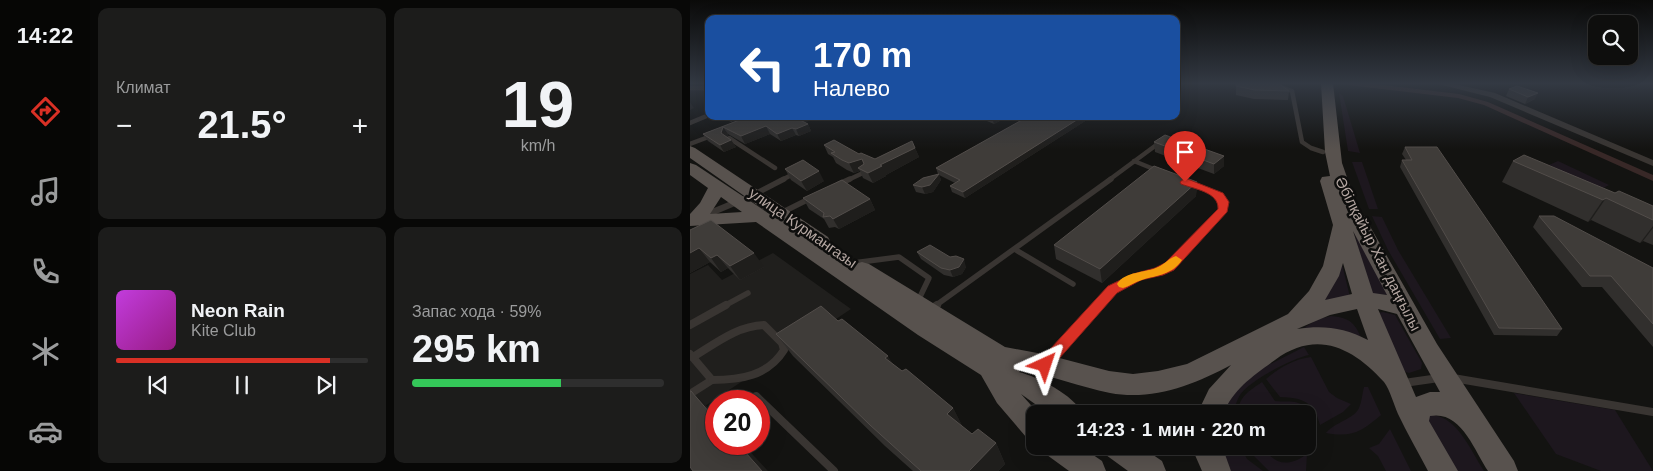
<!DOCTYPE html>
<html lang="ru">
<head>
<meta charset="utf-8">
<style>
  :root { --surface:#0e0e0d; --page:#1c1c1b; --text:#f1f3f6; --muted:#9b9c9d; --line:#2e2e2e; --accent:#d93025 }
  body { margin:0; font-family:Arial,sans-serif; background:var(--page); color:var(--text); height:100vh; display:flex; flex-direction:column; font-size:19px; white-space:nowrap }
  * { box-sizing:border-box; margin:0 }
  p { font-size:16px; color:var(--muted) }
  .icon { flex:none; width:28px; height:28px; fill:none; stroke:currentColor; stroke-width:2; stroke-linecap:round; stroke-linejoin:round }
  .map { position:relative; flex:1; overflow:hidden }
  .panel { display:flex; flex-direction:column; gap:8px; padding:8px; background:#080807; width:600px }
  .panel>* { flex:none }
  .top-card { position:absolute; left:15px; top:15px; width:475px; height:105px; border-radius:10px; box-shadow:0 5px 20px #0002,0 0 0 1px var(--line); background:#1a4fa0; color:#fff; overflow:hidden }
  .tools { position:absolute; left:898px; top:15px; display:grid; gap:10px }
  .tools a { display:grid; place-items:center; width:50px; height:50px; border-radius:10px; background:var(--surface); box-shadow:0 5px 20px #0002,0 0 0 1px var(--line); font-size:25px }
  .speed { position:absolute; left:15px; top:390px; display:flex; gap:10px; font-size:25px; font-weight:700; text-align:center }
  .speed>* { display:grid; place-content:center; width:65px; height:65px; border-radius:50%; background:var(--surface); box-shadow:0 5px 20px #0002,0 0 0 1px var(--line); line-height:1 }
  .speed .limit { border:8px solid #d22; background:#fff; color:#111 }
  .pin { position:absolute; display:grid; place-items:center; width:42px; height:42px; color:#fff; margin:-51px -21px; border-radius:50% 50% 50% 0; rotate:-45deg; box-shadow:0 0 5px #0007 }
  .pin .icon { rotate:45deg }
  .me { position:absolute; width:55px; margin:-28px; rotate:42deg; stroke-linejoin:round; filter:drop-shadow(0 0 4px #0008) }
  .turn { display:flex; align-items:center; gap:18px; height:105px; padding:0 25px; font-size:22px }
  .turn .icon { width:65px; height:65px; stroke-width:2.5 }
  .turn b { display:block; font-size:35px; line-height:42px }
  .big { font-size:38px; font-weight:700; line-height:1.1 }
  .panel .card { flex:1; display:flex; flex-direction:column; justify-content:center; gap:8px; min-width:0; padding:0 18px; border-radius:10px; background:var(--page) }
  .panel .dial { align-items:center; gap:0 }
  .dial b { font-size:65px; line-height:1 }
  .song { display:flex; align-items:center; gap:15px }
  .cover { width:60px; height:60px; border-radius:8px; background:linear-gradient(135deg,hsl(290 70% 55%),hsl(310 70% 35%)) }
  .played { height:5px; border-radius:2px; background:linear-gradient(90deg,var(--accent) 85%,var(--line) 85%) }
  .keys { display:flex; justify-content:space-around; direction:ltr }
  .heat { display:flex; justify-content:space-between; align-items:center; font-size:28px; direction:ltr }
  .charge { height:8px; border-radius:4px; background:linear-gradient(90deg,#34c759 59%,var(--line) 0) }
  .panel .tiles { flex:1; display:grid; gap:8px; grid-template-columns:repeat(2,1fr) }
  .trip { position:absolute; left:336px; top:405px; width:290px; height:50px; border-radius:10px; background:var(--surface); box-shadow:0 5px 20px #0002,0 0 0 1px var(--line); font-weight:700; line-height:50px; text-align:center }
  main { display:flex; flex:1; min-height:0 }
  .dock { display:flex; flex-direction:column; width:90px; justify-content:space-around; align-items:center; background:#060605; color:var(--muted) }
  .dock .icon { width:35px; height:35px }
  .dock .current { color:var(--accent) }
  .dock b { font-size:22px; color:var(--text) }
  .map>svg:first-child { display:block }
  .built { fill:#201f1d }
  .green { fill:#1d171e }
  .water { fill:#382827 }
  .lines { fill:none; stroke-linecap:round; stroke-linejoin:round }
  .service-far2 { stroke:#393532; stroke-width:4.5 }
  .service-far1 { stroke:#393532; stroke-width:5.5 }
  .service { stroke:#393532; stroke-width:8 }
  .minor { fill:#393532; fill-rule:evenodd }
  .primary { fill:#58524e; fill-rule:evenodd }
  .wall { fill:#312f2d }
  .shaded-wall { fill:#1f1e1c }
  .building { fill:#3f3c39; stroke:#524d4a }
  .route { fill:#d93025; stroke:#8d1f18 }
  .slow { fill:#f59e0b }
  .labels { text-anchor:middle; stroke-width:5; stroke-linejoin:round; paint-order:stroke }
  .street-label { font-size:15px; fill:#b5a7a2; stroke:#0e0e0d }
</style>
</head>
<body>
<main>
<nav class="dock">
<b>14:22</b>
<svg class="icon current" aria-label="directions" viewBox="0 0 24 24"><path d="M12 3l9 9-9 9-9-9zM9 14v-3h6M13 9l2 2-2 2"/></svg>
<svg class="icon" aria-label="music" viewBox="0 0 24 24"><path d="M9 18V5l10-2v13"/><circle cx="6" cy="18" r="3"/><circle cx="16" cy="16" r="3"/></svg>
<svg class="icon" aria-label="phone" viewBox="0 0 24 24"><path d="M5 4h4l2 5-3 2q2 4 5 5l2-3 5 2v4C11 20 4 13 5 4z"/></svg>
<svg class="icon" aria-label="climate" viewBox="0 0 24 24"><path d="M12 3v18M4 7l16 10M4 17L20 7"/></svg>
<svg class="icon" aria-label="car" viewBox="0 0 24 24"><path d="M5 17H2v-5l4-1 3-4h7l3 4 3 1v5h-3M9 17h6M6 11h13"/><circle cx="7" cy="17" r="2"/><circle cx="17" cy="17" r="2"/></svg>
</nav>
<section class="panel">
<div class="tiles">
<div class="card"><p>Климат</p>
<div class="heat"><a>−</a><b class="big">21.5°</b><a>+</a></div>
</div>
<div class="card dial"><b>19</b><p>km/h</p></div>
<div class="card">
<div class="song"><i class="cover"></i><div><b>Neon Rain</b><p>Kite Club</p></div></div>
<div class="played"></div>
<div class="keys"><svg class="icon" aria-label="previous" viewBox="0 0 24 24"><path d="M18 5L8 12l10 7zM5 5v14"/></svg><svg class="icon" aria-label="pause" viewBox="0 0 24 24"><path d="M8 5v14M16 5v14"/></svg><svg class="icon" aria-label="next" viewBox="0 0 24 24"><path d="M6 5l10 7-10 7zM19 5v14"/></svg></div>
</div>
<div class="card"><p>Запас хода · 59%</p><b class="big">295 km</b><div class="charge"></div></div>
</div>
</section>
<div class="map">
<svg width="963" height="471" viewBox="0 0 963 471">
  <rect width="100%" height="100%" fill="#131311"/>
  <polygon class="built" points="83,253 161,309 0,416 0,274 18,265 32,280"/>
  <g class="green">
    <polygon points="649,93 653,96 670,153 658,151"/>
    <polygon points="868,161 919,185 910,190 859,165"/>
    <polygon points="662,162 672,162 688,209 679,209"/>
    <polygon points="655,200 699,295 681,294"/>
    <polygon points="682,216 692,217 708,250 761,338 750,339 698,250"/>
    <polygon points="651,260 660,297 628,306"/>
    <polygon points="693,312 705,315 732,363 731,369 719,373 713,371 688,313"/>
    <path d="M 641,316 C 664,318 666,326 675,346 L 609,331 L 628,319 Z"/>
    <path d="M 614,347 L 619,355 C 603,358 559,381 550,395 C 547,400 544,408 544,414 L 525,414 L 547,381 Z"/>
    <path d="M 621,357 L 639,392 L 647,398 L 661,404 L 653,412 L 630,425 C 624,402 614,398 590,397 L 576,379 C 589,368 604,359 621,357 Z"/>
    <path d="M 572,382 L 585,401 C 592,402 599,401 605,402 C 622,405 624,425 623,438 L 618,425 L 618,414 L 548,414 C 548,397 559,391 572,382 Z"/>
    <path d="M 674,387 L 678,387 L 691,415 C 672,431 663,438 636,433 C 645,422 664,419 669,408 C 672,401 672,394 674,387 Z"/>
    <polygon points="824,393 925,410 963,471 911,471 866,454"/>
    <path d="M 743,415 C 768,418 781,451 794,471 L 759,471 L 735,418 Z"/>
    <polygon points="700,429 721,471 696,471 688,456 679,448 689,444"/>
    <polygon points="524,446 550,446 557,459 573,471 533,471"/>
    <path d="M 554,446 L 572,446 C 585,466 599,467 617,454 L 616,471 L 579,471 Z"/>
  </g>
  <polygon class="water" points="641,83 676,83 769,94 798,102 963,175 963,181 794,105 768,98"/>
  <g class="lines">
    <g class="service-far2">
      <polyline points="580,83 602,91 612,142 621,148 633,152"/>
      <polyline points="0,88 14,88 19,92"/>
      <polyline points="0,123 19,115"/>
      <polyline points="39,138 85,168"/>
      <polyline points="0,144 21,136"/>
      <polyline points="444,161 466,170"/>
      <polyline points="92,180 105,173"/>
      <polyline points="158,180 175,172"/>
      <polyline points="419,180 469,143"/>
    </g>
    <g class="service-far1">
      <polyline points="149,184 160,179"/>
      <polyline points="65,194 94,179"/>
      <polyline points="91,213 121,198"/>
      <polyline points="326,250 383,284"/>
      <polyline points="163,263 209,257 239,278 228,301"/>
      <polyline points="34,306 58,293"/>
      <polyline points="245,306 421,179"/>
      <path d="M 407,306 C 419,293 432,282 449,277 C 459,273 469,272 479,267 L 533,210 C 531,192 515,189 500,184"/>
    </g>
    <g class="service">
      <polyline points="240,310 247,305"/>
      <polyline points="0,325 36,305"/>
      <polyline points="0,354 22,380 0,394"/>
      <path d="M 3,357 C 26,343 47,326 74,325 L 92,343 L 94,350 C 78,376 50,380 22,380"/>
      <polyline points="358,361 409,305"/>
      <polyline points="763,378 963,412"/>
      <polyline points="714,383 749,378"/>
      <polyline points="58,401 66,396 144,471"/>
    </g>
    <g class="minor">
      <polygon points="744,83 760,83 805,93 963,160 963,166 800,97"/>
      <polygon points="65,191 69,192 70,194 69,196 0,225 0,218"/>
    </g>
    <g class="primary">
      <path d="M 631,83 L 643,83 L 652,163 L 665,200 L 747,344 L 824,461 L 828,471 L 798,471 C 784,450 771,410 740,416 L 739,421 L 768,471 L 738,471 C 728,452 717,433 708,414 C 704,405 700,390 694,382 C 663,348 627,329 585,360 C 564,375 543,389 533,414 L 507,414 L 519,389 L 541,365 C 504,385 462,401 420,393 C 390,387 361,375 331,370 L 329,372 C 348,377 384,395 393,414 L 359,414 L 331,394 L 349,414 L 345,414 L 345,440 L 336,437 L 307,403 L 291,375 L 228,335 L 66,222 L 0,226 L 0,214 L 10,203 L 18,188 L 0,175 L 0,163 L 6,165 L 93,223 L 0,158 L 0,146 L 5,148 L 138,237 L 140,241 L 138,245 L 130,247 L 162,268 L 165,264 L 172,262 L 179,264 L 315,347 L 358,355 L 419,371 L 443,374 L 468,371 L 497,364 L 598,314 L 619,291 L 633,266 L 643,225 L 630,181 L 632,177 L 640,176 L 635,152 ZM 31,197 L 52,212 L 20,214 ZM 663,231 L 697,295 L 683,293 ZM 653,263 L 662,294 L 635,300 L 649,276 ZM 667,309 L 678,340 C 654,327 632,325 607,329 L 640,315 ZM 688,309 L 707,314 L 750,392 L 740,392 L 726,397 Z"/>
      <polygon points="353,446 390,446 412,461 416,471 379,471 357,455"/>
      <polygon points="412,446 450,446 472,461 476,471 438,471 416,455"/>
      <polygon points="504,446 532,446 541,471 512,471 505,455"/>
    </g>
  </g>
  <g class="wall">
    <polygon points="546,86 599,91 598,100 564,99 546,95"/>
    <polygon points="819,89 845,99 835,104 816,96"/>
    <polygon points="32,116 58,116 115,123 118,124 121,131 109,136 106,135 91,141 80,134 55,144 38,134 37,137 46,147 34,152 18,141 13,134 43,123 33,118"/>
    <polygon points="132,116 148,116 139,120"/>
    <polygon points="285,116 319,116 304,124"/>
    <polygon points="339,116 403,116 275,198 262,192 260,186 265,183 249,175 251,180 243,192 235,194 226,192 223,185 248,174 246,168"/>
    <polygon points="464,142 534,166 524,174 465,152"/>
    <polygon points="134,145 185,159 225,148 229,157 196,175 196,176 183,183 173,178 170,171 164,173 157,170 146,163 143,157 138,154"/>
    <polygon points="715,147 872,329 867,336 804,335 710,167 712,160 716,160 712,154"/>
    <polygon points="823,161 925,193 963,206 963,245 953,241 950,243 901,220 898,222 812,182"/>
    <polygon points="95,169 134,181 117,191 101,180"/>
    <polygon points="507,182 506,196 412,283 366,259 364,245"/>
    <polygon points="113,198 180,199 185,210 149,229 145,227 139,228 134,219 119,209"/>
    <polygon points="849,216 963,268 963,347 912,287 892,287 843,227"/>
    <polygon points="0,230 74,267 50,280 38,268 31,272 20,262 0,273"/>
    <polygon points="227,252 260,257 276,267 272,274 263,277 254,275 231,259"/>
    <polygon points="148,321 212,371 263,408 273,428 282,434 306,443 315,464 308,471 223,471 195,446 103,356 86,334"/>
  </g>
  <g class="shaded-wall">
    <polygon points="848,93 845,99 835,104 838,97"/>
    <polygon points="0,102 4,108 0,110"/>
    <polygon points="50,116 58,117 43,123 41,120"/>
    <polygon points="110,116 131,116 109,125 106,118"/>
    <polygon points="137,116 148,116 139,120"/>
    <polygon points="307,116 319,116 304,124 302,118"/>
    <polygon points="393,116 403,116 275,198 273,192"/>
    <polygon points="118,124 121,131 109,136 106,129"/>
    <polygon points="76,126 80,134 55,144 51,136"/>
    <polygon points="33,127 38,134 36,140 31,133"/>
    <polygon points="102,128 106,135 91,141 87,134"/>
    <polygon points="41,140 46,147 34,152 30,145"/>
    <polygon points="225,148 229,157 196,175 196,176 183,183 178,173 190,165"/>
    <polygon points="534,156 534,166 524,174 524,164"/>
    <polygon points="172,159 177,168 168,168 170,171 164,173 159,163"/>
    <polygon points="129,171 134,181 117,191 111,181"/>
    <polygon points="249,174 251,180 243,192 235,194 232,187"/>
    <polygon points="507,182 506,196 412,283 410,269"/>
    <polygon points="916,198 901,220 898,222 913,200"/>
    <polygon points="180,199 185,210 149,229 143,219"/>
    <polygon points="963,226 963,228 953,241 950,243"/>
    <polygon points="9,248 20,262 0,273 0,253"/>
    <polygon points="64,253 74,267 50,280 40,266"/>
    <polygon points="27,255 38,268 31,272 21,258"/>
    <polygon points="274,259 276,267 272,274 263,277 260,270"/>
    <polygon points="198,356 211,378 195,358"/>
    <polygon points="1,391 26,415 26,420"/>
    <polygon points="263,408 274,429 257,414"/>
    <polygon points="306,443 315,464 308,471 279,471"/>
    <polygon points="48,444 53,444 78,471 72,471"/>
  </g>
  <g class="building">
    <polygon points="547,83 588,83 599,91 565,90 546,86"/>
    <polygon points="827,86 848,93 838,97 819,89"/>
    <polygon points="33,116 50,116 41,120"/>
    <polygon points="60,116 110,116 106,118 118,124 106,129 102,128 87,134 76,126 51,136 33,127 31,133 41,140 30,145 13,134"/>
    <polygon points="297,116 307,116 302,118"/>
    <polygon points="339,116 393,116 273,192 260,186 270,180 246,168"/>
    <polygon points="475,135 534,156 524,164 464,142"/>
    <polygon points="144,140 169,154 171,153 185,159 222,141 225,148 190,165 192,166 178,173 168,168 174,164 172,159 159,163 152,160 141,153 145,152 134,145"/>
    <polygon points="715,147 747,147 872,329 809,328 712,160 722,160"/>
    <polygon points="834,155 925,193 929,191 963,206 963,220 916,198 913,200 823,161"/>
    <polygon points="113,160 129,171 111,181 95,169"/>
    <polygon points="464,166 507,182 410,269 364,245"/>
    <polygon points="249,174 240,185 232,187 223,185 233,178"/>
    <polygon points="152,180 180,199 143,219 140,216 133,217 134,213 113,198"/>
    <polygon points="849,216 864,216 963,268 963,324 921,276 900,276"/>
    <polygon points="21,220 64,253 40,266 27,255 21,258 9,248 0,253 0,230"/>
    <polygon points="240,245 260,257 266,256 274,259 269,267 260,270 251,268 227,252"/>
    <polygon points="131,306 148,321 152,319 198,356 195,358 212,371 216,369 263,408 257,414 282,434 288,429 306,443 279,471 231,471 180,425 86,334"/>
    <polygon points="0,391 1,391 26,420 26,444 48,444 72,471 3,471 0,467"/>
  </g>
  <linearGradient id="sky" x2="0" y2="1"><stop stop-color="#0a0a09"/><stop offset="0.56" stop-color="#333943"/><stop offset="1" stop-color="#333943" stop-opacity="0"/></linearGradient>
  <rect width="963" height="149" fill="url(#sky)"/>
  <path class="route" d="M 495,178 L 533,193 L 539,202 L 537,212 L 484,270 L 473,275 L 451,280 L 427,293 L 360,369 L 355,371 L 350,369 L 348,365 L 350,360 L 418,286 L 443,274 L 465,268 L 475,263 L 528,209 C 529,192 504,189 491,184 L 490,182 Z"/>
  <path class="slow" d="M 486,256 L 492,260 C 482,275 467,275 452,280 C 445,282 440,286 433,288 L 429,287 L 427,284 C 435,271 456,273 468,267 C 475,264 479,258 486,256 Z"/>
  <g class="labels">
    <g class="street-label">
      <text transform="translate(113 228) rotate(35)" y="5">улица Курмангазы</text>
      <text transform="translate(688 254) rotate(63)" y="5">Әбілқайыр Хан даңғылы</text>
    </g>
  </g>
</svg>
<div class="tools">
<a><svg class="icon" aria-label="search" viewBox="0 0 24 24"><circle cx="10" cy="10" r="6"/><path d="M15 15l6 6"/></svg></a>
</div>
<div class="speed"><div class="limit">20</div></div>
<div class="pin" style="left:495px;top:182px;background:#d93025"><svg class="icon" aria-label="arrive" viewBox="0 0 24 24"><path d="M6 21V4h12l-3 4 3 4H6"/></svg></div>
<svg class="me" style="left:355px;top:365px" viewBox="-20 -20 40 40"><path d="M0-17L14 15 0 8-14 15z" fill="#d93025" stroke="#fff" stroke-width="4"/></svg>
<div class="trip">14:23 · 1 мин · 220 m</div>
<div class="top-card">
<div class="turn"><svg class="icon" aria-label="left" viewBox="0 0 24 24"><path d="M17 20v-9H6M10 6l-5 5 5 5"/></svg><div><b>170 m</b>Налево</div></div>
</div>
</div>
</main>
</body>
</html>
